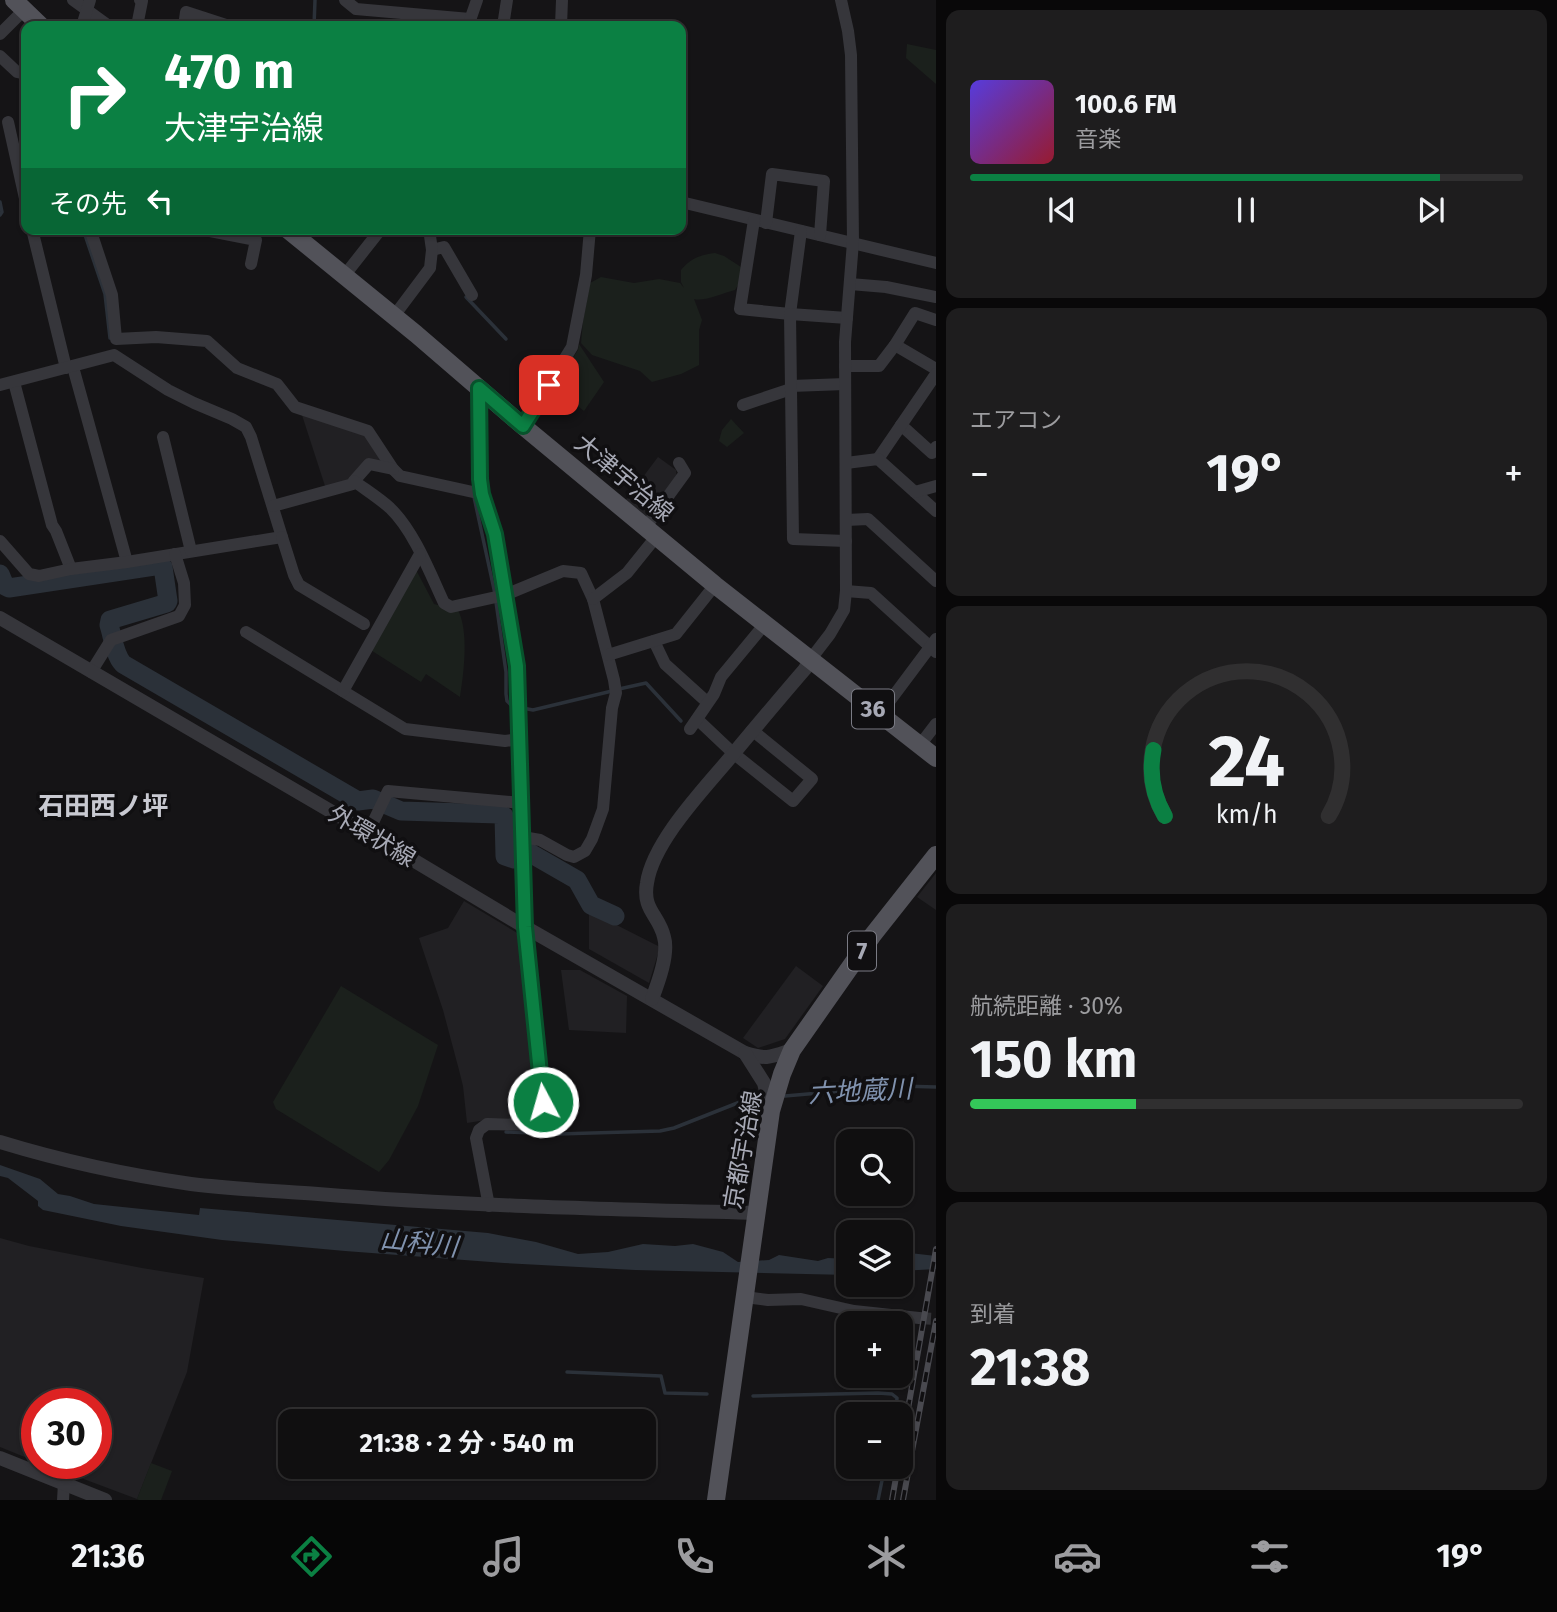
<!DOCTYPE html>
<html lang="ja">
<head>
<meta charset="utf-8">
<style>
  :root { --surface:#100f10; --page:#1e1d1e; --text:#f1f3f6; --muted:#9c9c9f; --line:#302f30; --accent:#0b8043 }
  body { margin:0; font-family:"Fira Sans","Noto Sans JP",sans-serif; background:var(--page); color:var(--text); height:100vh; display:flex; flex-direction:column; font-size:26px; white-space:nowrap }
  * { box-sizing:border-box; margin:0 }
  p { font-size:23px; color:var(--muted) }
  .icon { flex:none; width:38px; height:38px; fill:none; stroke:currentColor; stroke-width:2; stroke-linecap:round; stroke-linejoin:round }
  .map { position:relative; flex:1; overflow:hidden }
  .details { display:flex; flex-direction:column; gap:10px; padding:10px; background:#090809; width:621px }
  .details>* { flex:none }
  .guide { position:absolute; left:21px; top:21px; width:665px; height:214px; border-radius:14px; box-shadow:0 2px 5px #0004,0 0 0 2px var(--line); background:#0b8043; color:#fff; overflow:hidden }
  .buttons { position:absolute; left:836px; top:1129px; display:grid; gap:14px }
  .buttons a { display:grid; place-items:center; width:77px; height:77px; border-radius:14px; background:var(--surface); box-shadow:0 2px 5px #0004,0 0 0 2px var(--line); font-size:35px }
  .speed { position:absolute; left:21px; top:1388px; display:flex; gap:14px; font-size:35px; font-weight:700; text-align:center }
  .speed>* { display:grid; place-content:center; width:91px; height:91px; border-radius:50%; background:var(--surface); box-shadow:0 2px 5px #0004,0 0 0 2px var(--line); line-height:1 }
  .speed .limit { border:10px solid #d22; background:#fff; color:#111 }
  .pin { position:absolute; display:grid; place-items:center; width:60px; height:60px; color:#fff; margin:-30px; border-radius:14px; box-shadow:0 4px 10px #0006 }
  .me { position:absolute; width:77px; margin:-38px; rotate:354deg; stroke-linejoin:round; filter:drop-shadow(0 0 5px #0008) }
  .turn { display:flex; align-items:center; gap:24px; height:147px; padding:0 28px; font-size:32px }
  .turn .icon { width:91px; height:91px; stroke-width:2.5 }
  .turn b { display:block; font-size:49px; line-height:60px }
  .then { display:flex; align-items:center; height:66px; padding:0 28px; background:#0003; gap:14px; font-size:26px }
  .big { font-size:52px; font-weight:700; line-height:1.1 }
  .details .card { flex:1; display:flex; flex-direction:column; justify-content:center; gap:10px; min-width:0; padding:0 24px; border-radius:14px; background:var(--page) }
  .details .dial { align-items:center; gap:0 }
  .dial svg { height:182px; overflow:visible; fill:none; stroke:var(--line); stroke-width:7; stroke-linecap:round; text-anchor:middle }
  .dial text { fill:var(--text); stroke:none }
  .song { display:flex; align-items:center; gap:21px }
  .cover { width:84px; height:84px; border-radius:10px; background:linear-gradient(135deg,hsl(250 70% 55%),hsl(350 70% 35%)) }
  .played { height:7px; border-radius:4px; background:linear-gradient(90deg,var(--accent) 85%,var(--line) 85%) }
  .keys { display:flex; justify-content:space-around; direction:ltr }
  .heat { display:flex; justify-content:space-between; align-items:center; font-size:38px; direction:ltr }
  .charge { height:10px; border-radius:5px; background:linear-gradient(90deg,#34c759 30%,var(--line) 0) }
  .trip { position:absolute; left:278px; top:1409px; width:378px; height:70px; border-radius:14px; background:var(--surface); box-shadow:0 2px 5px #0004,0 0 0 2px var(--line); font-weight:700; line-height:70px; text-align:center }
  .dock { display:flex; height:112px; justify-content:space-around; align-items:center; background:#060606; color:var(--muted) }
  .dock .icon { width:49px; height:49px }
  .dock .current { color:var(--accent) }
  .dock b { font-size:32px; color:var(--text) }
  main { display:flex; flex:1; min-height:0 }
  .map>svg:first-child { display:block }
  .built { fill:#212023 }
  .green { fill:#1b201c }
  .water { fill:#2b3139 }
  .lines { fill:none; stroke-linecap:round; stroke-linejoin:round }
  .stream { stroke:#2b3139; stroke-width:3.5 }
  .river { stroke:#2b3139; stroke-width:19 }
  .minor-tunnel { stroke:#323236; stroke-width:12; stroke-dasharray:12 6; stroke-linecap:butt }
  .minor { stroke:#36363b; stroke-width:12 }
  .tertiary { stroke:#36363b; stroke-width:14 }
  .primary { stroke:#525259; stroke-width:18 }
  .rail-casing { stroke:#49494f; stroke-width:6 }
  .rail { stroke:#100f11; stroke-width:3.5; stroke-dasharray:10; stroke-linecap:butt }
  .route-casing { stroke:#07532c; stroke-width:18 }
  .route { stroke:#0b8043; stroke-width:12 }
  .labels { text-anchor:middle; stroke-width:7; stroke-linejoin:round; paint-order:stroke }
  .shield { fill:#100f11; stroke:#7a7b84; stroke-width:2 }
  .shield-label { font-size:23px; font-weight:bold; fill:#a7a9b5 }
  .street-label { font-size:24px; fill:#a7a9b5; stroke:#100f11 }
  .neighbourhood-label { font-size:26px; font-weight:bold; fill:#c8c9d1; stroke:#100f11 }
  .water-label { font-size:26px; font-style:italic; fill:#8092ae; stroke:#100f11 }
</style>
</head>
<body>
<main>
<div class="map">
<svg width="936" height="1500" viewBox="0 0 936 1500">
  <rect width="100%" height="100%" fill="#151416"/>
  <g class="built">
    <polygon points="301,412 367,434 385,459 352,481 326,489"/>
    <polygon points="658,457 676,470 677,479 646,519 625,501"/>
    <polygon points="936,873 936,910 917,897"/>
    <polygon points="464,901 519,934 539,1112 534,1119 499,1118 467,1123 463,1086 459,1070 443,1010 419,938 448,928"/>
    <polygon points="589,911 660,947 649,983 589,949"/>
    <polygon points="796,966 823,986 785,1039 758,1048 743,1038"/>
    <polygon points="561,970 580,970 627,996 626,1033 569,1030"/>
    <polygon points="0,1238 29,1246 142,1268 204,1278 187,1372 137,1499 41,1463 96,1463 96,1404 37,1404 37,1462 0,1447"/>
  </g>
  <g class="green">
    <polygon points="907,44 936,50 936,84 906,58"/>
    <path d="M 715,253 L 724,256 L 741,267 L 741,280 L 735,290 C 723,293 704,302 694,299 L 702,320 L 699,330 L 699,365 L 681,374 L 652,382 L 640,371 L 592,355 L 581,343 L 583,321 L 590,283 L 601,277 L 634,283 L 659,279 L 680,283 L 684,288 L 681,282 L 681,270 C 691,258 700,255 715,253 Z"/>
    <polygon points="579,344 604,382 584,411 568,398 572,391 558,381 578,350"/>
    <polygon points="731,419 744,433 727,447 719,441 722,430"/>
    <path d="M 414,566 L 434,604 L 458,610 C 469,632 464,672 460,697 L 426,674 L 421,682 L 366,647 Z"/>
    <polygon points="341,986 438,1045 418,1106 389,1160 379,1172 276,1109 273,1102"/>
    <polygon points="151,1463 172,1471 161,1500 139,1500 137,1499"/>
  </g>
  <g class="water">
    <polygon points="0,1165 40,1179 58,1194 70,1196 94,1204 199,1215 200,1208 488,1233 536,1242 578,1254 608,1252 643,1244 675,1246 693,1244 723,1252 738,1262 769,1260 779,1255 818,1261 828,1258 849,1259 849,1275 635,1270 504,1263 345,1251 222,1240 121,1226 43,1210 38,1206 38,1201 8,1178 0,1176"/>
    <polygon points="901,1252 936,1256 936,1269 901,1271"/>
  </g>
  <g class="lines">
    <g class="stream">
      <polyline points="314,26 315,0"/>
      <polyline points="0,202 2,212 0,215"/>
      <polyline points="83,229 105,294 110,338"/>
      <polyline points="466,297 506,339"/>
      <polyline points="474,497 495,594"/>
      <polyline points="496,602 506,672 506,694 507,701 512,706 533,710 612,691"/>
      <polyline points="619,689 646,683 681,721"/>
      <polyline points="785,1096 899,1086 936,1087"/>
      <polyline points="506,1132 558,1134 660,1131 674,1128 740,1102"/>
      <polyline points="567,1372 661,1376 665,1393 707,1394"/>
      <polyline points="753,1396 878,1393 892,1394 897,1398 896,1414"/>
      <polyline points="878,1500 885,1466"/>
    </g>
    <path class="river" d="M 0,574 L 5,586 L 9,588 L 161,565 L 163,567 L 168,601 L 167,603 L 110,620 L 109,625 C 113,637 114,654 123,664 L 358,801 L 373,799 L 401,811 L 499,814 L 504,816 L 505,856 L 514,859 L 530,853 L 577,880 L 591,905 L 615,916"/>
    <polyline class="minor-tunnel" points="919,1318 936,1319"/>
    <g class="minor">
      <polyline points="73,0 109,26"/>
      <polyline points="345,0 356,9 470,19"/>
      <polyline points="82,26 90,0"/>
      <polyline points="137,26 142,1 140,0"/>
      <polyline points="184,26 186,12 229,26"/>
      <polyline points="468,26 477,0"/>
      <polyline points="503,26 507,0"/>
      <polyline points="561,26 562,0"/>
      <polyline points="0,34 24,10"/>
      <polyline points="0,56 17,72 26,74"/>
      <polyline points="8,122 26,203"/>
      <path d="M 681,202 C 766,223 851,242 936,263"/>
      <polyline points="754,220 740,309 790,314 801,231"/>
      <polyline points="766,223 772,174 824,181 820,235"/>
      <polyline points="32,229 66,368"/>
      <polyline points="90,229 112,295 116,339 156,337 207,341 237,368 277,384 295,407 368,431 393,469 400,476 482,494"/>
      <polyline points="200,229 256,240 251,264"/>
      <polyline points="432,250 444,247 472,295"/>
      <polyline points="344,276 381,229"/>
      <polyline points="850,284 886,287 936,297"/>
      <polyline points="394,316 430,268 432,250 429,229"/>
      <polyline points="895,345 936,369"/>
      <polyline points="845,366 879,366 895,345 915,313 936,320"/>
      <polyline points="73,367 127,562"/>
      <polyline points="14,382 52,525 56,531 71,569"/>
      <polyline points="0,385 114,355 168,390 194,403 232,419 246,427 251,437 282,537 127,562 71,569 39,576 29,574 0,541"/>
      <polyline points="791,386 845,384"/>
      <polyline points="743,405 791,389"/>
      <polyline points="901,425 932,453 936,447"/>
      <polyline points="523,426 572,347 586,275 590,229"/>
      <polyline points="163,437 191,551"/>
      <polyline points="878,459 936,374"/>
      <polyline points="846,463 878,459 936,511"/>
      <polyline points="354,481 369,464 393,469"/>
      <polyline points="915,492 936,486"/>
      <path d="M 273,506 L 353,484 L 354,481 C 366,490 379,498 390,508 C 414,531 430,573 444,603 L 451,607 L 505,595 L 563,571 L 581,573 L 593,599 L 614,680 L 616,693 L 612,708 L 603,809 L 592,839 L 585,851 L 574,857 L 567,855 L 540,840 L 523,837 L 517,666 L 495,534 L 482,494 L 480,479 L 479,388"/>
      <polyline points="846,520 868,519 936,581"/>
      <polyline points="645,528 685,473 679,463"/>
      <polyline points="282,537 294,575 299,585 364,624"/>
      <polyline points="846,541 793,539 790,314 847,318"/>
      <polyline points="846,591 871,593 936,652"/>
      <polyline points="593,599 627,573 656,537"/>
      <polyline points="246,632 405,729 505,741 519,739"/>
      <polyline points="654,641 665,664 707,702"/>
      <polyline points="608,655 676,634 715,585"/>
      <polyline points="810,660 830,634 844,610 846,591 845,342 853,242 851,55 848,31 841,0"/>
      <polyline points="91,672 111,640 179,616 185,605 184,583 175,554"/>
      <polyline points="343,691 420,554"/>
      <polyline points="880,714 936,639"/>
      <polyline points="697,719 733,753 793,801 812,779 752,730"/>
      <polyline points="690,729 714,694 721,677 764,625"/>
      <polyline points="920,745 936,724"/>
      <polyline points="368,833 388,791 522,803"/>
      <polyline points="489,1206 476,1138 479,1130 487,1124 546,1125 525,927 523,837"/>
      <polyline points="745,1297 768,1300 801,1299 854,1311 919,1318"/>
      <polyline points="63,1500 64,1483"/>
    </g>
    <g class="tertiary">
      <path d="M 0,618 L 368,833 L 525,927 L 745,1053 C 767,1060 771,1057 792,1050"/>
      <path d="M 652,999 C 658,983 669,954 664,937 C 659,915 642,910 647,883 C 653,842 703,790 729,759 C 754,729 779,699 805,669 L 810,660"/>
      <polyline points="745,1053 764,1083 771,1111"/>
      <path d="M 0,1142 C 62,1161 127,1175 191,1184 C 233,1189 276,1191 318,1194 C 464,1206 610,1209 757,1213"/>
      <polyline points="0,1458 105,1500"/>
    </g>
    <g class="primary">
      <polyline points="14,0 41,26"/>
      <polyline points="287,229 416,334 523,426 715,585 936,758"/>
      <polyline points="716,1500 771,1111 782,1074 792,1050 872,936 936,855"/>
    </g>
    <g class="rail-casing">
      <g id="rail">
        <polyline points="901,1449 936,1249"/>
        <polyline points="892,1500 898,1466"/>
        <polyline points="903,1500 936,1321"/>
      </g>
    </g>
    <use href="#rail" class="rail"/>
  </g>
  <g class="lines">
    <g class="route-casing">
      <polyline id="route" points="543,1102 525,927 517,666 495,534 482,494 480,479 479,388 523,426 549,385"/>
    </g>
    <use href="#route" class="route"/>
  </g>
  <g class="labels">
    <g class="shield">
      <rect x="852" y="689.5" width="42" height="39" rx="5"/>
      <rect x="848" y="931.5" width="28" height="39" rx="5"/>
    </g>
    <g class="shield-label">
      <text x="873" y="717">36</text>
      <text x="862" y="959">7</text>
    </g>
    <g class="street-label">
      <text transform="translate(624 478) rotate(40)" y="8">大津宇治線</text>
      <text transform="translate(372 836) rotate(31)" y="8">外環状線</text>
      <text transform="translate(743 1150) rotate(-80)" y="8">京都宇治線</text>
    </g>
    <g class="neighbourhood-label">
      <text x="103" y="815">石田西ノ坪</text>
    </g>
    <g class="water-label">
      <text transform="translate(860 1091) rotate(-3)" y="9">六地蔵川</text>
      <text transform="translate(419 1243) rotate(6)" y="9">山科川</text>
    </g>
  </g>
</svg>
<div class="buttons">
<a><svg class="icon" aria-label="search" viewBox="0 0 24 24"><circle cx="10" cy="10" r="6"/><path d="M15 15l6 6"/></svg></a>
<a><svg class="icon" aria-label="layers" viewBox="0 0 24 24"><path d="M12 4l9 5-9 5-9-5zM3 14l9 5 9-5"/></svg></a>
<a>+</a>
<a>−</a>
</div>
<div class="speed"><div class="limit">30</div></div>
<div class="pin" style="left:549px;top:385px;background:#d93025"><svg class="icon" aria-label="arrive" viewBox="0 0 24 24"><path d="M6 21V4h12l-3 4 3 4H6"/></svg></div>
<svg class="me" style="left:543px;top:1102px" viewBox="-20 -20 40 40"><circle r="17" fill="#0b8043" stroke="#fff" stroke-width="3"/><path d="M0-11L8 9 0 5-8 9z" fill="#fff"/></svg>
<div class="trip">21:38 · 2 分 · 540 m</div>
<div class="guide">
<div class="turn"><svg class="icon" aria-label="right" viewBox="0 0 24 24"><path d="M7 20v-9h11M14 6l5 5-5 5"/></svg><div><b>470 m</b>大津宇治線</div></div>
<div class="then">その先<svg class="icon" aria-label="left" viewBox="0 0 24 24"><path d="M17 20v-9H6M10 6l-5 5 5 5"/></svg></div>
</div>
</div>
<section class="details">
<div class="card">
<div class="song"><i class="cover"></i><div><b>100.6 FM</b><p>音楽</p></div></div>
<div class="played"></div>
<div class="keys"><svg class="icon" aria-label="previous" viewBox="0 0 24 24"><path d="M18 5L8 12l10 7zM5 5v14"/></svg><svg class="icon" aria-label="pause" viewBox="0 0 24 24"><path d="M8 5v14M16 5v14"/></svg><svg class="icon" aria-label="next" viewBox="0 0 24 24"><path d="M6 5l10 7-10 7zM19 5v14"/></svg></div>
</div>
<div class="card"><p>エアコン</p>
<div class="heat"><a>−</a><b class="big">19°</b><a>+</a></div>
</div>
<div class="card dial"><svg viewBox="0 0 100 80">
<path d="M14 69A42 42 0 1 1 86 69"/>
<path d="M14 69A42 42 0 0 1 9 40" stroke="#0b8043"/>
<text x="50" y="56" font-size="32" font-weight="700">24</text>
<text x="50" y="72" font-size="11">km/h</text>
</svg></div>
<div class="card"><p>航続距離 · 30%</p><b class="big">150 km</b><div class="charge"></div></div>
<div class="card"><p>到着</p><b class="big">21:38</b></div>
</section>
</main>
<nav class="dock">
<b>21:36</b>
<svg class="icon current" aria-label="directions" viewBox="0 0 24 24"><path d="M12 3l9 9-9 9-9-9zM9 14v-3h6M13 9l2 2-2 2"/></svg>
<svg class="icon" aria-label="music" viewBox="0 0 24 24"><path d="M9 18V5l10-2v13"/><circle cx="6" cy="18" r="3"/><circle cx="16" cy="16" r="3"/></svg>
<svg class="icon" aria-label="phone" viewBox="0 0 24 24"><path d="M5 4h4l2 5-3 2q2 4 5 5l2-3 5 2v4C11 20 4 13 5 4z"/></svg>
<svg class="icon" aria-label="climate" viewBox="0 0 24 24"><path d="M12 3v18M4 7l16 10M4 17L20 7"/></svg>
<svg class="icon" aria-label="car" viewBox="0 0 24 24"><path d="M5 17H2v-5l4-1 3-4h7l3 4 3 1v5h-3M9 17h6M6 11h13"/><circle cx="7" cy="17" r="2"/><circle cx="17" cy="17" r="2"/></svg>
<svg class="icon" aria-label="filters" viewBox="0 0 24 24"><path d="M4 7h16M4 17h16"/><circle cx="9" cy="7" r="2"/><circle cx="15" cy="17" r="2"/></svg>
<b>19°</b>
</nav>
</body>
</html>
